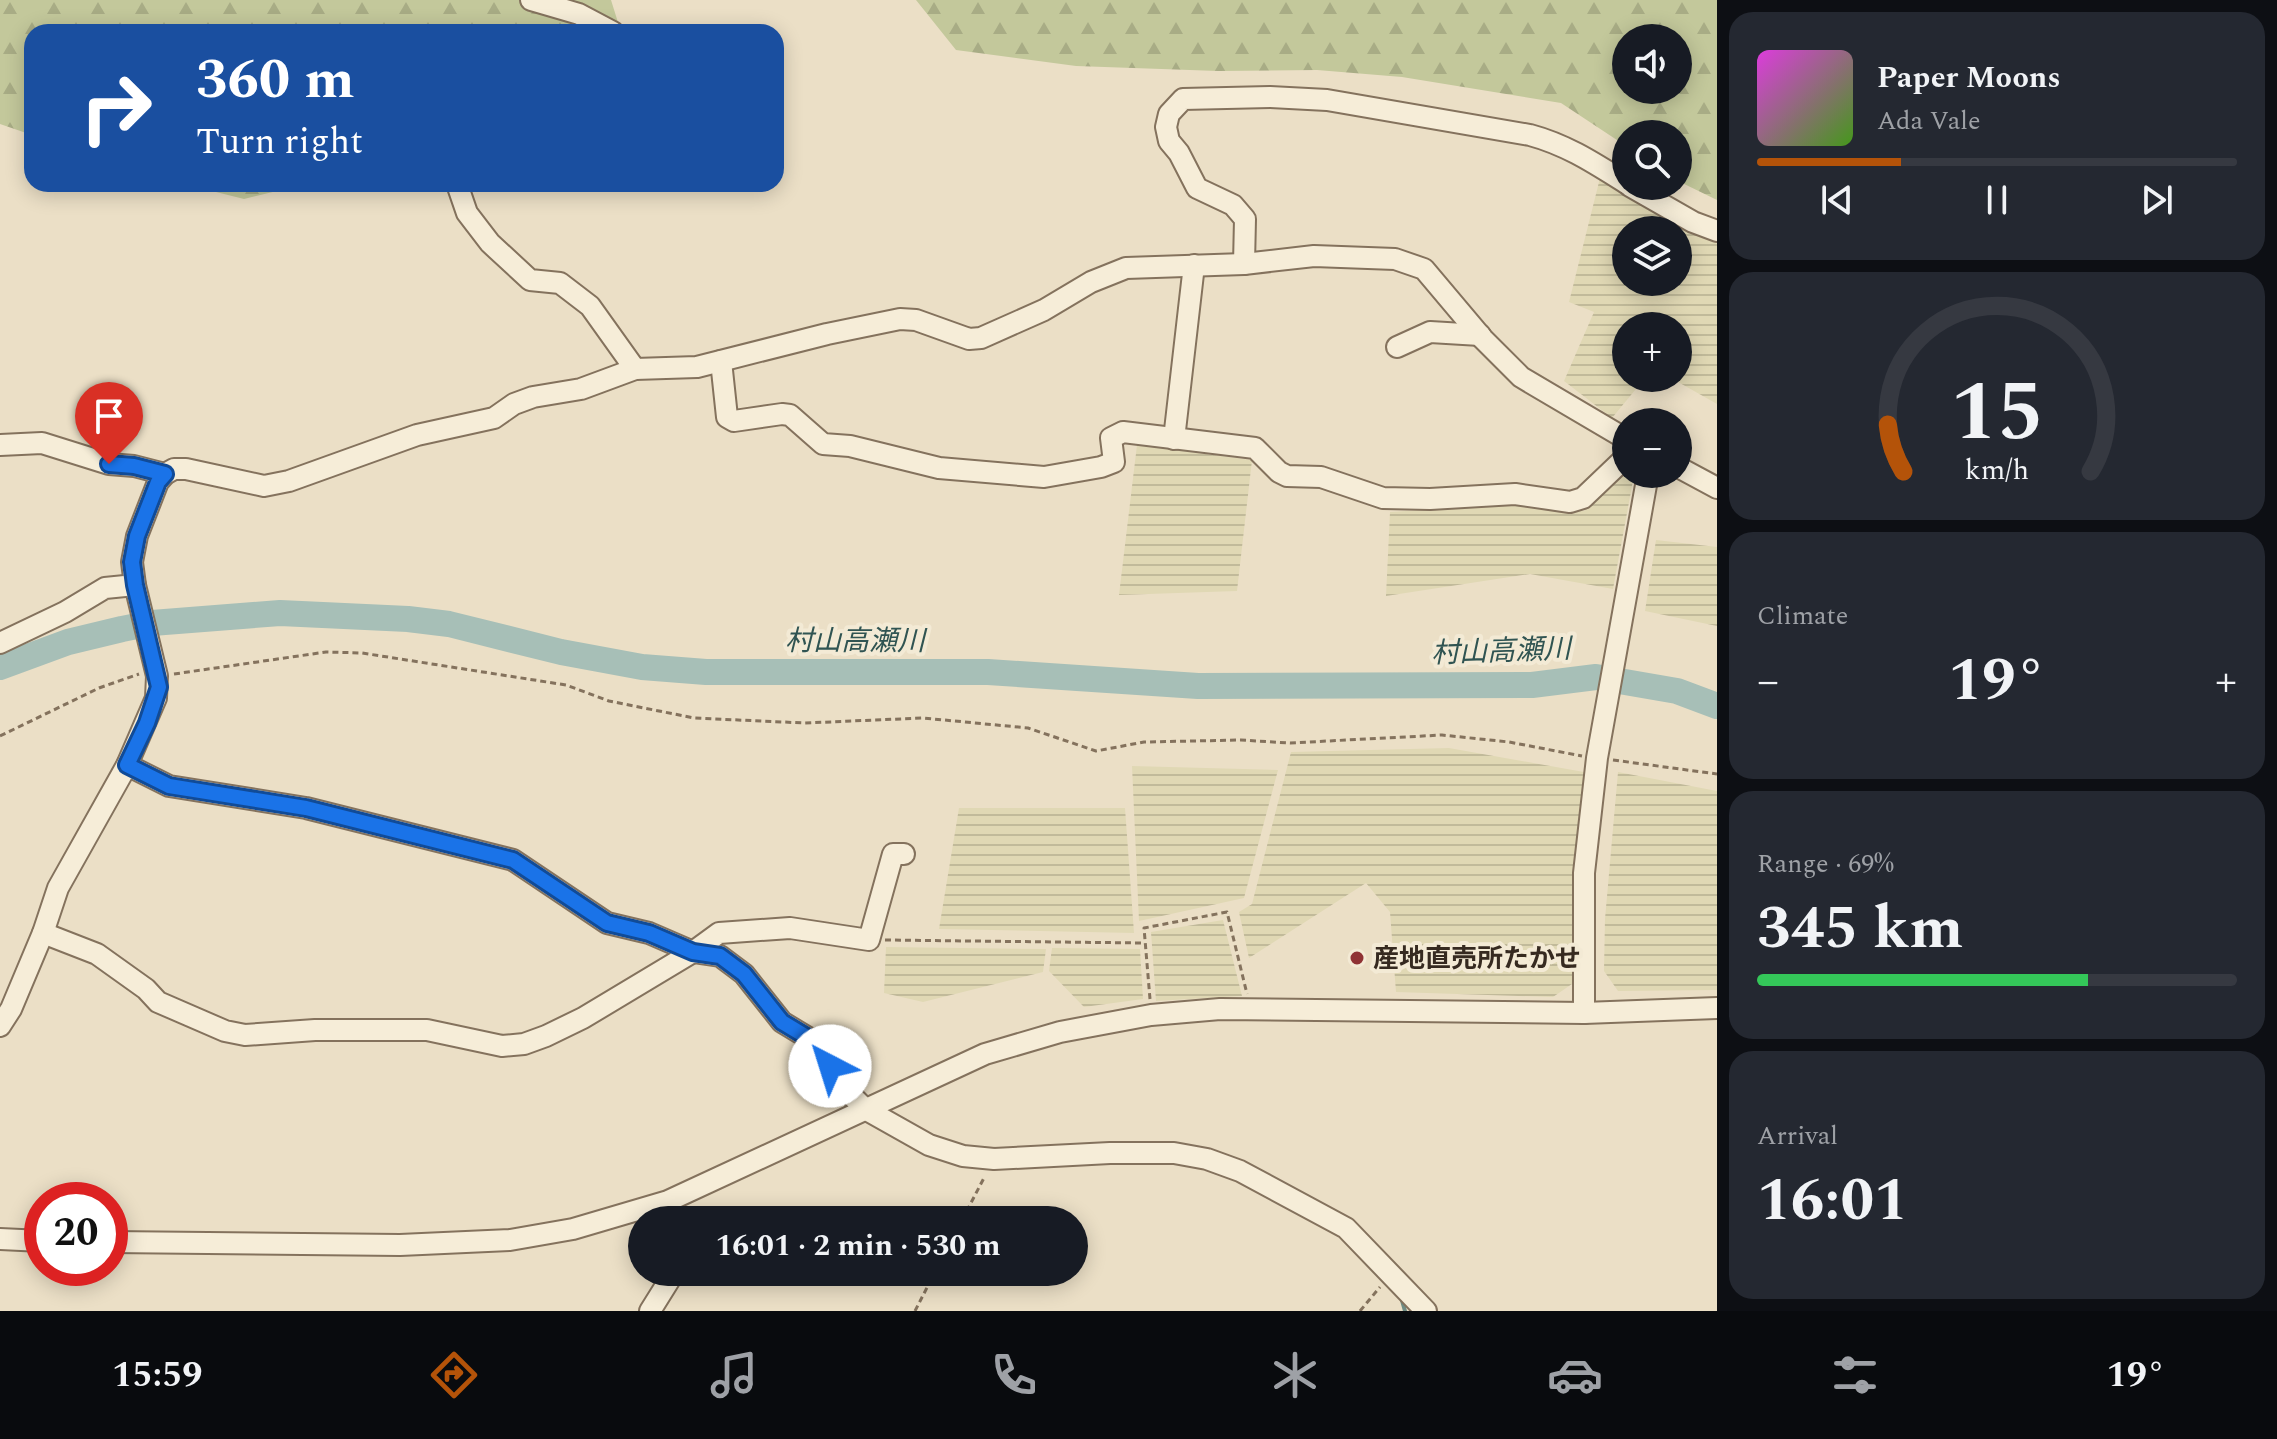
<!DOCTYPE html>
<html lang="en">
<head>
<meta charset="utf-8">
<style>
  :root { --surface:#171b24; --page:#242831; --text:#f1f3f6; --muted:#9ea1a6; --line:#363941; --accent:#b45309 }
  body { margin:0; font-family:Spectral,"Noto Sans JP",serif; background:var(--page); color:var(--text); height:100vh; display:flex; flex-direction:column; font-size:30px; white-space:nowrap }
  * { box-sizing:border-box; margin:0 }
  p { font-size:26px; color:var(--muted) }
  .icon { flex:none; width:44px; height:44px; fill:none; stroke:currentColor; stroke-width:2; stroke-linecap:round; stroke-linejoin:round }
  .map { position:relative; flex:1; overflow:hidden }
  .side { display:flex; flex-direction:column; gap:12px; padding:12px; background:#0d0f14; width:560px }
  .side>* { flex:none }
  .hud { position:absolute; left:24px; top:24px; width:760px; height:168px; border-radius:24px; box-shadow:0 4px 20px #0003; background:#1a4fa0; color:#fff; overflow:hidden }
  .controls { position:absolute; left:1612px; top:24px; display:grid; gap:16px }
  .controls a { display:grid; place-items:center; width:80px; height:80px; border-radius:50%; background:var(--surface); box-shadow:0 4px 20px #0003; font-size:40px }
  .speed { position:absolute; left:24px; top:1182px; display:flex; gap:16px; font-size:40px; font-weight:700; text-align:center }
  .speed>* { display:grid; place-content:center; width:104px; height:104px; border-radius:50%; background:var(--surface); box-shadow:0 4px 20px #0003; line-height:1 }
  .speed .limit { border:12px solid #d22; background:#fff; color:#111 }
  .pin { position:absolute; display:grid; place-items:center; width:68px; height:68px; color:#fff; margin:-82px -34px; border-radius:50% 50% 50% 0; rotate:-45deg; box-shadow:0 0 8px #0007 }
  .pin .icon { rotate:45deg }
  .me { position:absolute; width:88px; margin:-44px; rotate:320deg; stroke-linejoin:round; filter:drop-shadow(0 0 6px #0008) }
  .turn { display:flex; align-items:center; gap:28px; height:168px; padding:0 40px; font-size:36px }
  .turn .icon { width:104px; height:104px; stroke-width:2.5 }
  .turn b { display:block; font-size:56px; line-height:68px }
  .big { font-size:60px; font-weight:700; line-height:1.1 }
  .side .tile { flex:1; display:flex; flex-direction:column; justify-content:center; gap:12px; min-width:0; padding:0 28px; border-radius:24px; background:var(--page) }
  .side .dial { align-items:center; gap:0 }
  .dial svg { height:208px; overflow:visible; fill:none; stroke:var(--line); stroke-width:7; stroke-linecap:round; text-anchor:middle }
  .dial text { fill:var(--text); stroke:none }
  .song { display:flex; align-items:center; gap:24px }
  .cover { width:96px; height:96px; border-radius:12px; background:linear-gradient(135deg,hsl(300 70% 55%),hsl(100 70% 35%)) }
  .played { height:8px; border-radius:4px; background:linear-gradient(90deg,var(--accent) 30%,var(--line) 30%) }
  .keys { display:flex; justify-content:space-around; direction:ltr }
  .heat { display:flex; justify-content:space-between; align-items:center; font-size:44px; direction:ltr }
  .charge { height:12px; border-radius:6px; background:linear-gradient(90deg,#34c759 69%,var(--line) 0) }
  .trip { position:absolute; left:628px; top:1206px; width:460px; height:80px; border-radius:40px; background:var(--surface); box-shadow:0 4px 20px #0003; font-weight:700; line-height:80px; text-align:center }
  .menu { display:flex; height:128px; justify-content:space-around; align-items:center; background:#090b0e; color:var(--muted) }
  .menu .icon { width:56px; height:56px }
  .menu .active { color:var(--accent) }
  .menu b { font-size:36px; color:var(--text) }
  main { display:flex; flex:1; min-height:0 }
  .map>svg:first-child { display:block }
  .farmland { fill:url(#farmland-rules); fill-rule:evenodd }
  .forest { fill:url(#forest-firs); fill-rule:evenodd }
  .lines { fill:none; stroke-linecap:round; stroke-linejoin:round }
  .stream { stroke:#6e8c84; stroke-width:4 }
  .river { stroke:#a7bfb7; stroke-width:26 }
  .minor-casing { stroke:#84725d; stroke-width:24 }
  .path { stroke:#84725d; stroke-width:3; stroke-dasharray:6 4; stroke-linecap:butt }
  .minor { stroke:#f6edd8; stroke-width:20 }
  .route-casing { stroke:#114b97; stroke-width:20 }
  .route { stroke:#1a73e8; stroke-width:14 }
  .poi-dot { fill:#8f3234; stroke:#f3ead5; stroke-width:3 }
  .labels { text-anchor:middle; stroke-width:8; stroke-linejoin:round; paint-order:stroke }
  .poi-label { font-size:26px; font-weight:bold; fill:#362a20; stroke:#f3ead5; text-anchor:start }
  .water-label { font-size:28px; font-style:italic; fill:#305452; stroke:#f3ead5 }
</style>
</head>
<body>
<main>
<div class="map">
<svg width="1717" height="1311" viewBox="0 0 1717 1311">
  <defs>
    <pattern id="farmland-rules" width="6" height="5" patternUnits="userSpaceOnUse" patternTransform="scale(2)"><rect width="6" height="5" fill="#e0d8b4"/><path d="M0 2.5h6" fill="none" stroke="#c1ba9a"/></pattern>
    <pattern id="forest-firs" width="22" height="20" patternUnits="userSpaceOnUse" patternTransform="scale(2)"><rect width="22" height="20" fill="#c3c89b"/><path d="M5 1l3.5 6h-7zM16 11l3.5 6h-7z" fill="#a8ac85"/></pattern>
  </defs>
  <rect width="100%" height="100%" fill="#ebdfc6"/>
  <g class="farmland">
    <path d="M 1600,178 L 1717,241 L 1717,404 L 1671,378 L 1678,378 L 1678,326 L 1626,326 L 1626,378 L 1645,378 L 1612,418 L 1564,381 L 1594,312 L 1569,302 ZM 1626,230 L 1678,230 L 1678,282 L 1626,282 Z"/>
    <polygon points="1137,445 1252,460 1237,591 1119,595"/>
    <polygon points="1622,470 1626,474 1634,475 1613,589 1530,574 1386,596 1390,512 1517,504 1584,511"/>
    <polygon points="1656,540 1717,547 1717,626 1645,611"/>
    <polygon points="1449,748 1584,772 1573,874 1572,984 1553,997 1396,992 1390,912 1366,883 1249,958 1239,912 1252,904 1291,752"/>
    <polygon points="1132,766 1278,770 1244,898 1139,921"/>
    <polygon points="1618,772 1717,791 1717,990 1618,991 1604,971 1605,919"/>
    <polygon points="959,808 1125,808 1134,933 939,929"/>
    <polygon points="1223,920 1242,996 1156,1001 1151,932"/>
    <polygon points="886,947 1046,949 1043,972 923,1002 884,993"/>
    <polygon points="1052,948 1140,949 1143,999 1084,1007 1049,971"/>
  </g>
  <g class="forest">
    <polygon points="0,0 611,0 621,32 32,32 32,135 0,124"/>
    <path d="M 916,0 L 1717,0 L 1717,200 L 1678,181 L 1678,134 L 1626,134 L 1626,146 L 1561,103 L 1402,77 L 1317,70 L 1218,71 L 1076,66 L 956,50 ZM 1626,38 L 1678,38 L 1678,90 L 1626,90 Z"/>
    <polygon points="184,184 306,184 244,199"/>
  </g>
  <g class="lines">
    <polyline class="stream" points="1401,1297 1405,1311"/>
    <polyline class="river" points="0,667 68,642 122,629 152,623 280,613 408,619 449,624 561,652 642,667 706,672 988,672 1198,686 1532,685 1596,677 1677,691 1717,706"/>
    <g class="minor-casing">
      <g id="minor">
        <polyline points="531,0 579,14 613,32"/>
        <polyline points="457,184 467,213 490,243 530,280 560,283 590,306 635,369"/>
        <polyline points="1630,186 1693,222 1717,231"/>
        <path d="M 1244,264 L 1245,219 L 1233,205 L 1197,188 L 1179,153 L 1169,141 L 1166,127 L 1169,114 L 1183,99 L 1270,97 L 1327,100 L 1530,135 C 1567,145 1594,163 1626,183"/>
        <polyline points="1397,347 1430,332 1480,335"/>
        <polyline points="721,361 727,417 734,421 782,414 790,415 823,444 850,446 939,468 1044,477 1101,467 1114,462 1111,438 1123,432 1255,448 1279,472 1287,476 1321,477 1383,498 1430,499 1515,494 1570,502 1583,498 1626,457"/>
        <polyline points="1174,439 1194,265"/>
        <polyline points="0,445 42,443 109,464 134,466 165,474"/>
        <polyline points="1678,467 1717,488"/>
        <polyline points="0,643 65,612 105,588 135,585"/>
        <polyline points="127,765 169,786 306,808 513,860 607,923 649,933 693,952 720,956 744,974 782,1022 815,1042 846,1090 865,1109 929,1145 963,1156 994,1159 1110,1153 1174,1153 1207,1159 1240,1171 1346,1228 1426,1311"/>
        <polyline points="43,933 97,954 146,989 158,1002 225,1031 245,1035 315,1030 427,1030 502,1046 524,1044 546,1036 583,1018 693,952 719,933 790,928 869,940 893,854 904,854"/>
        <polyline points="1584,1013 1584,873 1597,758 1648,474"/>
        <polyline points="0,1026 11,1009 43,933 58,888 127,765 156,698 157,676 135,585 132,562 137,536 158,482 165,474 174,469 186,469 264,486 289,481 417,435 494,418 514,404 533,397 581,389 635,369 697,367 827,334 900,319 916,320 969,339 981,338 1044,310 1091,282 1126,268 1244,264 1314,256 1395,259 1424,269 1483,339 1521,377 1626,439"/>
        <polyline points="0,1239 42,1241"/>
        <polyline points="110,1242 400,1245 510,1240 573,1229 668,1201 985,1054 1060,1032 1151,1015 1220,1009 1584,1013 1717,1008"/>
        <polyline points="650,1311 670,1279 670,1272"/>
      </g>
    </g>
    <g class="path">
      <polyline points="174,674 326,652 362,653 566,685 609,701 694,718 805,723 923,718 1028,728 1096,751 1144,742 1241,740 1290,743 1442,735 1509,742 1582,756"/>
      <polyline points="0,736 99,688 139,674"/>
      <polyline points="1613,760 1717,774"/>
      <polyline points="885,940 1145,943"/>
      <polyline points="1150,999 1144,928 1227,912 1247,994"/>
      <polyline points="962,1220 985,1176"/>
      <polyline points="915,1311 935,1272"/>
      <polyline points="1360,1311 1380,1287"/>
    </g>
    <use href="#minor" class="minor"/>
  </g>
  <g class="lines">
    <g class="route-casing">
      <polyline id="route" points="109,464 134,466 165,474 158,482 137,536 132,562 135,585 159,687 147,723 127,765 169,786 306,808 513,860 607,923 649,933 693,952 720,956 744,974 782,1022 815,1042 830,1066"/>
    </g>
    <use href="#route" class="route"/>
  </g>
  <circle class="poi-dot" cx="1357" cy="958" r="8"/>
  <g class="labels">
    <g class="poi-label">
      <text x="1373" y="967">産地直売所たかせ</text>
    </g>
    <g class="water-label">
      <text x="855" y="650">村山高瀬川</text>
      <text transform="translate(1501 650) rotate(-2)" y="10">村山高瀬川</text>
    </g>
  </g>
</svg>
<div class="controls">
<a><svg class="icon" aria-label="sound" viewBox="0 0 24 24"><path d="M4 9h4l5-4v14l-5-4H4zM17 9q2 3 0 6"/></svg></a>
<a><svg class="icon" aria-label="search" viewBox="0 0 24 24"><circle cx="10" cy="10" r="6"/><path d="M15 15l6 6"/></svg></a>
<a><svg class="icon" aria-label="layers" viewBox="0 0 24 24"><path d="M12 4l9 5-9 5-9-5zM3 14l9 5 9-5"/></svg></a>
<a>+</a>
<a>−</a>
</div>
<div class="speed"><div class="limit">20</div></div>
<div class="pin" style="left:109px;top:464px;background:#d93025"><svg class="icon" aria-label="arrive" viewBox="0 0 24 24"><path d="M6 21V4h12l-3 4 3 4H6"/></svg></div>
<svg class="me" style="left:830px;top:1066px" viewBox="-20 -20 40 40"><circle r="19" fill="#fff"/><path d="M0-13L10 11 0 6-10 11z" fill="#1a73e8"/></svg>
<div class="trip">16:01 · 2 min · 530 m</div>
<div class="hud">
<div class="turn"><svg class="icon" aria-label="right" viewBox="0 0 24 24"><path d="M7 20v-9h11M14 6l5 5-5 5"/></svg><div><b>360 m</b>Turn right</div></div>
</div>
</div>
<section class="side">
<div class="tile">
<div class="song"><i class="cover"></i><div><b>Paper Moons</b><p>Ada Vale</p></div></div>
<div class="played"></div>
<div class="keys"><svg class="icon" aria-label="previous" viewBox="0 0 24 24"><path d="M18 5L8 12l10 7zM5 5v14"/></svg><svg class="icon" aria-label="pause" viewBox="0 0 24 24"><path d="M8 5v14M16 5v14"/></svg><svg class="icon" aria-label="next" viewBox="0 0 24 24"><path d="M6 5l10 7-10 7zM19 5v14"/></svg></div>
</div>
<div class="tile dial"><svg viewBox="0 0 100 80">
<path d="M14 69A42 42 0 1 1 86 69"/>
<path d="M14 69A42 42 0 0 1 8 51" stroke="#b45309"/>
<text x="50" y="56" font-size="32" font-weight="700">15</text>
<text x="50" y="72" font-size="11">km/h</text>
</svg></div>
<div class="tile"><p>Climate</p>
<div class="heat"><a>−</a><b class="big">19°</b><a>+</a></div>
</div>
<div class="tile"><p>Range · 69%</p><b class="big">345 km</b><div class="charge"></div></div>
<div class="tile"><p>Arrival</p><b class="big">16:01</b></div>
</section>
</main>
<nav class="menu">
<b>15:59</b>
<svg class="icon active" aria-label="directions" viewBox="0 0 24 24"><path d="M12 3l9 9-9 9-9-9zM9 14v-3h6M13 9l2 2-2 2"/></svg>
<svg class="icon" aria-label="music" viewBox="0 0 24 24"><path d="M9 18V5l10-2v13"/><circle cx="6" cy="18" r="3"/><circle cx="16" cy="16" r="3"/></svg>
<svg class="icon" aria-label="phone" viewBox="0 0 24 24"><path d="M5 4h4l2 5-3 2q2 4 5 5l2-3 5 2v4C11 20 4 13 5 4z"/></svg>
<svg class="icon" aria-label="climate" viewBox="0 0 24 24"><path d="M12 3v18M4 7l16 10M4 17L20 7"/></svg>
<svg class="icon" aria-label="car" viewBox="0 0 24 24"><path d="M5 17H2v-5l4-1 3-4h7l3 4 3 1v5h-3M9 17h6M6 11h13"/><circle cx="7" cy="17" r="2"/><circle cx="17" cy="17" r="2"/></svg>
<svg class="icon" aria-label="filters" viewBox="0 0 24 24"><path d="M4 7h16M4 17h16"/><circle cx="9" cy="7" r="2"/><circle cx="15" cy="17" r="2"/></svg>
<b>19°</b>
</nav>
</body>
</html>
